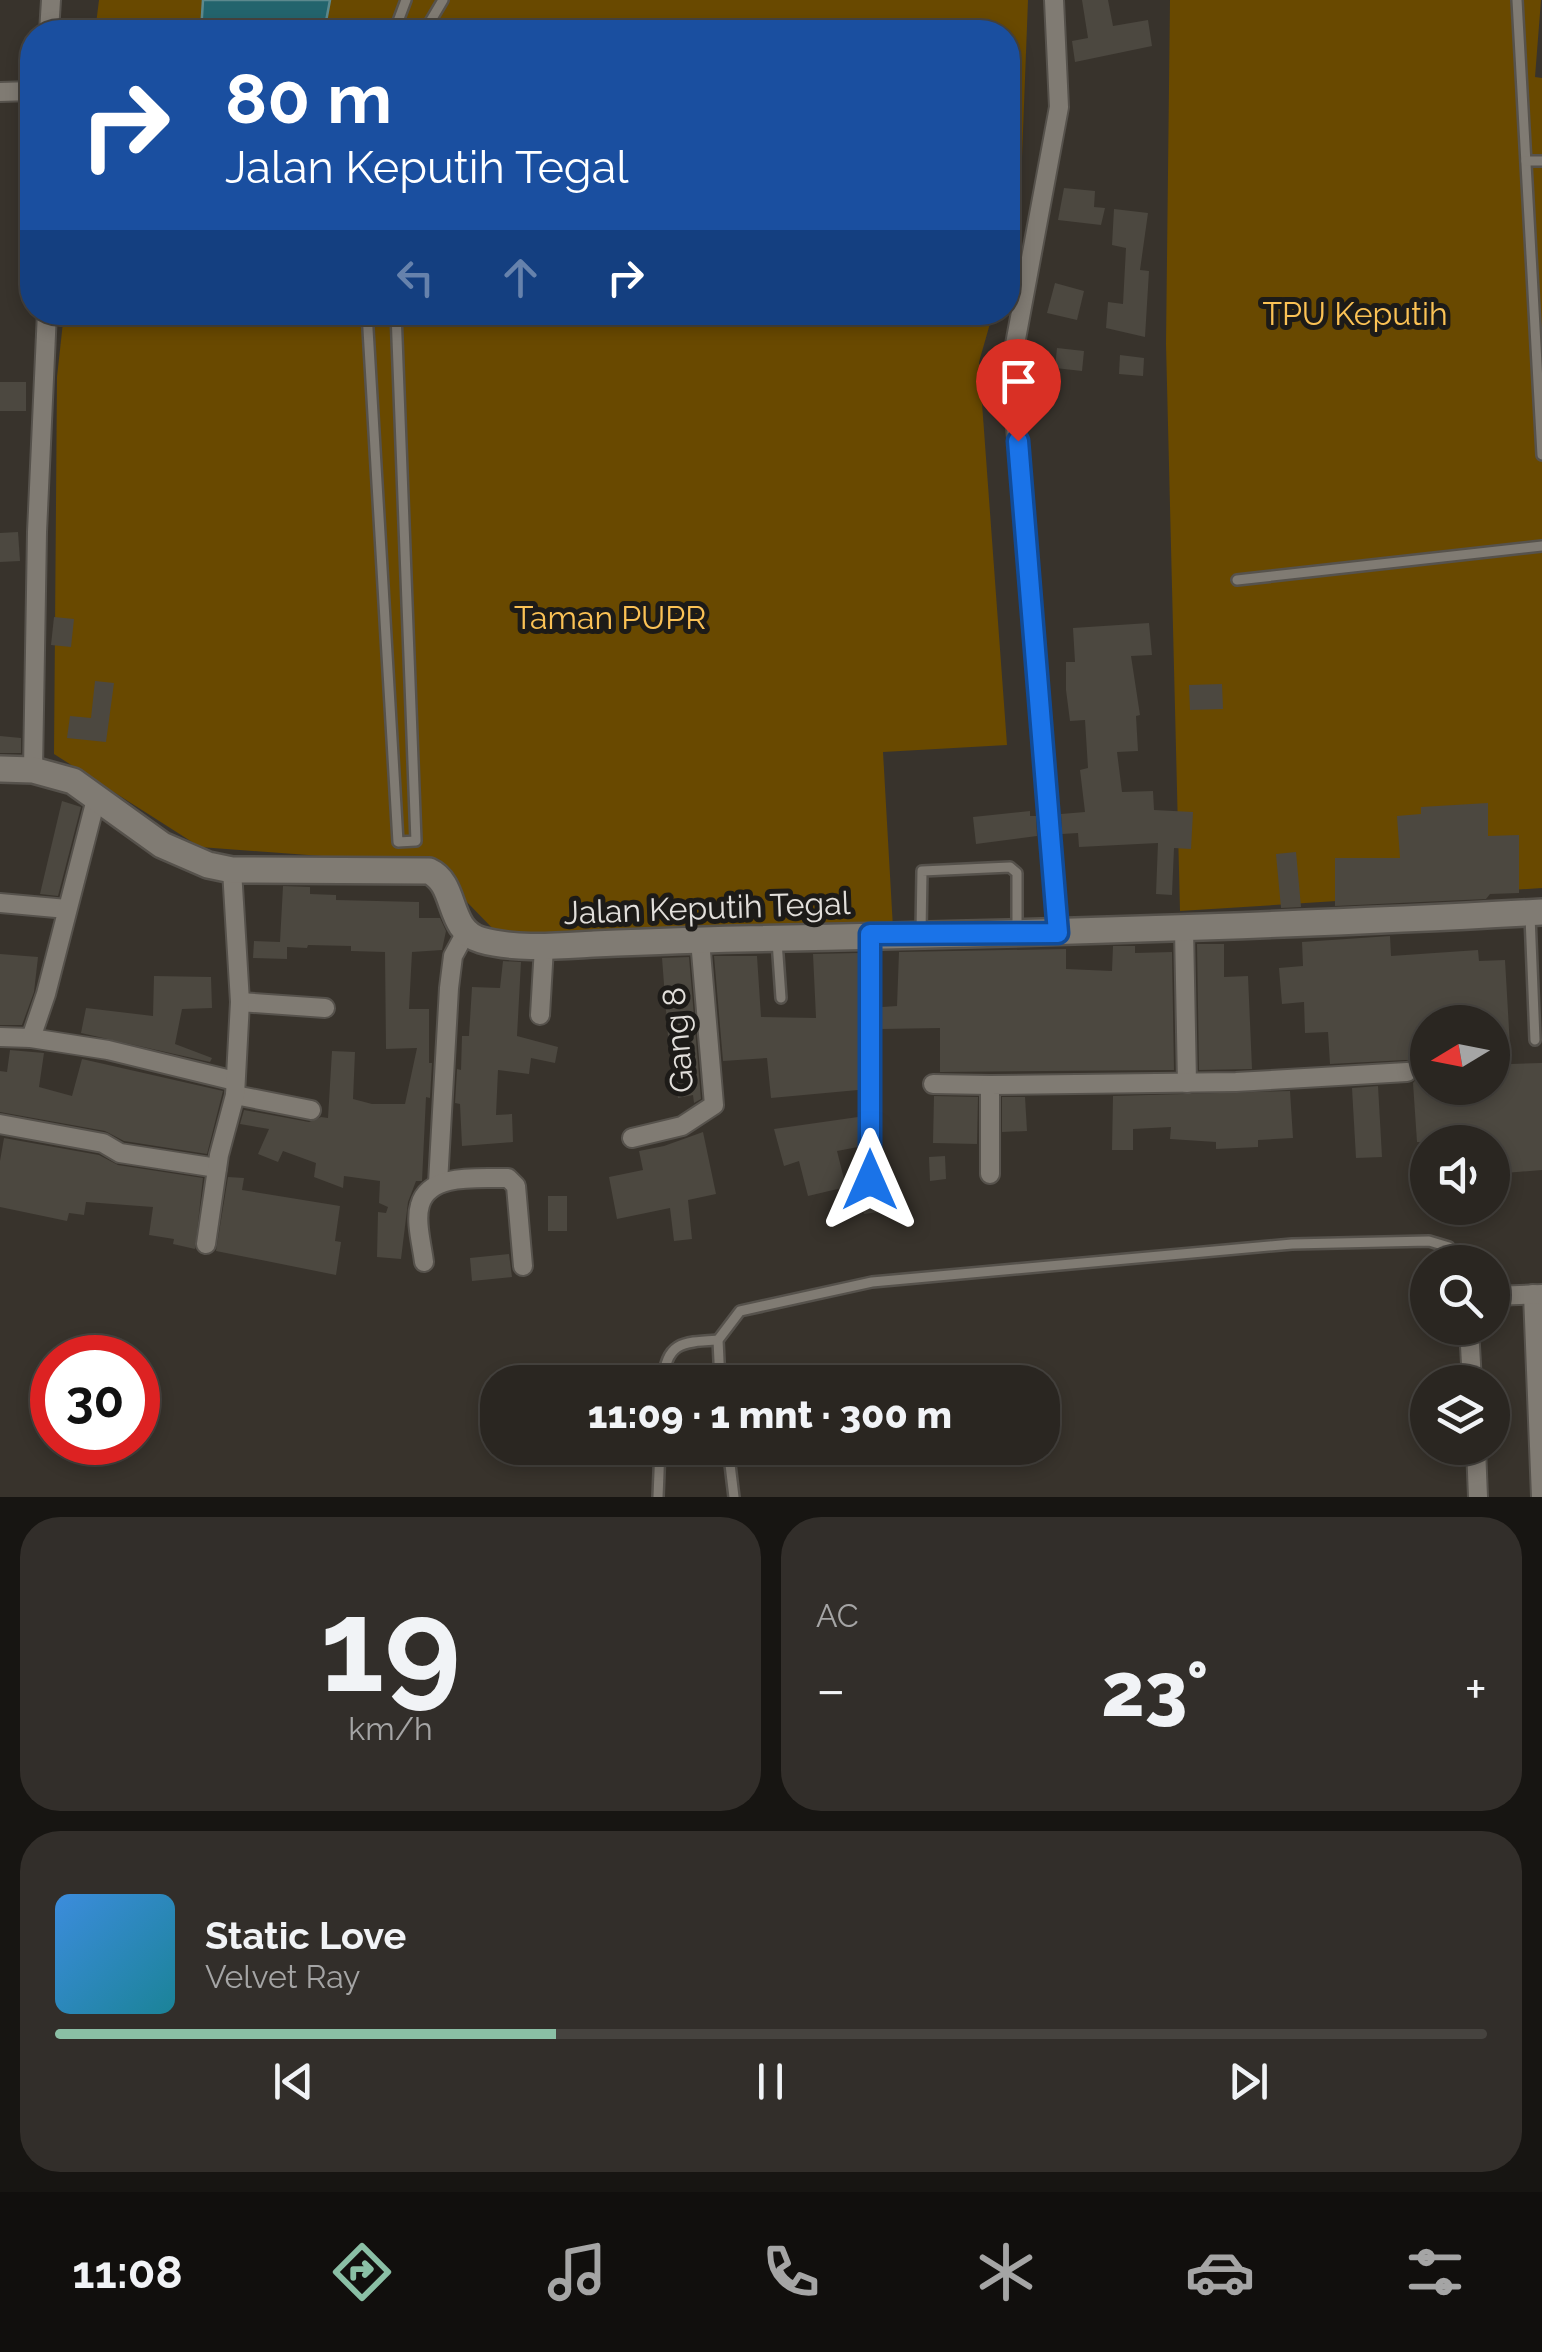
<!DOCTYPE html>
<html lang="id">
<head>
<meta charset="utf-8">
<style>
  :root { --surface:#2a2621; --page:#322e2a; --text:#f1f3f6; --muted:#a5a5a5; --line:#46433f; --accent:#8abfa5 }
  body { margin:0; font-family:Raleway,sans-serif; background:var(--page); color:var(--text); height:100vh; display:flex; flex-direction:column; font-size:38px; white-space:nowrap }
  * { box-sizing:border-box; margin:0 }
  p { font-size:32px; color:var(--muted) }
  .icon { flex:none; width:55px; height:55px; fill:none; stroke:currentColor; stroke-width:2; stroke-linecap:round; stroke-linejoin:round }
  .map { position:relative; height:1497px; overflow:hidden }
  .sheet { display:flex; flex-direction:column; gap:20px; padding:20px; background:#171512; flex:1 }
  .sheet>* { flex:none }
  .hud { position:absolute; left:20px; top:20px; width:1000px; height:305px; border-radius:40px; box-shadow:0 5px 15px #0003,0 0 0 2px var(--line); background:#1a4fa0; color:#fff; overflow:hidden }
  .needle { width:65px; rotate:260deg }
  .controls { position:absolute; left:1410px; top:1005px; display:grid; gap:20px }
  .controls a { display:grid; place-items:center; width:100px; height:100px; border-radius:50%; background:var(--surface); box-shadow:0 5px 15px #0003,0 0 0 2px var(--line); font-size:50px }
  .speed { position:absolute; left:30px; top:1335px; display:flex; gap:20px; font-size:50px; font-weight:700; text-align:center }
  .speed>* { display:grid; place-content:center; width:130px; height:130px; border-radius:50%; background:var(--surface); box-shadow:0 5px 15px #0003,0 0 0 2px var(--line); line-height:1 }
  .speed .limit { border:15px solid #d22; background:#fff; color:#111 }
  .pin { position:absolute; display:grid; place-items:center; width:85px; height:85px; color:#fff; margin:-102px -42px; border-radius:50% 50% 50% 0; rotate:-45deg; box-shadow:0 0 10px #0007 }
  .pin .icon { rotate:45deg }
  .me { position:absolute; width:110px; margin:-55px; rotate:0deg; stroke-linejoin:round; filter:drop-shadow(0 0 8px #0008) }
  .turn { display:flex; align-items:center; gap:35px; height:210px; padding:0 40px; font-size:45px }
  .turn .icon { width:130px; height:130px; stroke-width:2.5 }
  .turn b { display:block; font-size:70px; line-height:85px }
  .lanes { display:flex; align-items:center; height:95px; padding:0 40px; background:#0003; justify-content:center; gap:50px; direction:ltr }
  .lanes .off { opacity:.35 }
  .big { font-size:75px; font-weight:800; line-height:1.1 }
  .sheet .widget { flex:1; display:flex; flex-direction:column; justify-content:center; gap:15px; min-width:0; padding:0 35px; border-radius:40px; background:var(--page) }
  .sheet .dial { align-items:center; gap:0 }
  .dial b { font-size:130px; line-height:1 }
  .song { display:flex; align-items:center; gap:30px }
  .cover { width:120px; height:120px; border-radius:15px; background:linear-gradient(135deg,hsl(210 70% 55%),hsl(190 70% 35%)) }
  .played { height:10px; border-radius:5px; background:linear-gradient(90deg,var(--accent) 35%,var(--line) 35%) }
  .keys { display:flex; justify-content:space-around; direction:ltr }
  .heat { display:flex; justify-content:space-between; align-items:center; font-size:55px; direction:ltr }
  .sheet .tiles { flex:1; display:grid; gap:20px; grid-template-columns:1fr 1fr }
  .widget:last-child { grid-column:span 2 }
  .trip { position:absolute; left:480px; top:1365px; width:580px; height:100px; border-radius:40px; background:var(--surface); box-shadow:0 5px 15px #0003,0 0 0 2px var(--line); font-weight:800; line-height:100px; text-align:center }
  .menu { display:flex; height:160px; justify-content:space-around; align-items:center; background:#110f0d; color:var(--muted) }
  .menu .icon { width:70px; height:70px }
  .menu .current { color:var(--accent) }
  .menu b { font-size:45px; color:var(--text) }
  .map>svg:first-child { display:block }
  .green { fill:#694900 }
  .water { fill:#23646d; stroke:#5c898e; stroke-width:2.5 }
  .building { fill:#4c4840; fill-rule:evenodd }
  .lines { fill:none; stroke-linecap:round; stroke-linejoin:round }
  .service-casing { stroke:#56524c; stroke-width:14 }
  .minor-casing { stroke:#56524c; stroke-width:22 }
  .secondary-casing { stroke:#56524c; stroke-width:30 }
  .service { stroke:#807b73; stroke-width:9 }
  .minor { stroke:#807b73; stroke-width:18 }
  .secondary { stroke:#807b73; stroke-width:25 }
  .route-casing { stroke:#114b97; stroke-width:25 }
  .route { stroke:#1a73e8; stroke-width:18 }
  .labels { text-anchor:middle; stroke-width:10; stroke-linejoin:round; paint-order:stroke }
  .park-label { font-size:32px; fill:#fbc255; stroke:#1d1b18 }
  .street-label { font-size:32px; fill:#e2dfdb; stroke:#1d1b18 }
</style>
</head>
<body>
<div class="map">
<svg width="1542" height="1497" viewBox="0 0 1542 1497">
  <rect width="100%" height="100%" fill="#38332c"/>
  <g class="green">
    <polygon points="99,0 1028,0 1020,210 1008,258 1008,32 95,32"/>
    <polygon points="1170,0 1541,0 1535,77 1542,78 1542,888 1180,911 1166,344"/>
    <polygon points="64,313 993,313 979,362 1007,745 883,752 893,928 497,933 430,864 200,847 54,754 57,377"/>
  </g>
  <polygon class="water" points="203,0 330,0 324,32 201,32"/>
  <g class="building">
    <polygon points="1082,0 1108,0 1113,26 1148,20 1152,46 1075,62 1072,41 1088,38"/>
    <polygon points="1064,188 1095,191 1094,207 1105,208 1101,225 1058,220"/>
    <polygon points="1114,209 1148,213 1140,270 1149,271 1145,337 1106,328 1108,302 1123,304 1126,248 1112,245"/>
    <polygon points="1055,283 1084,291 1077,320 1047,313"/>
    <polygon points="1057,348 1084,351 1082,371 1055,368"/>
    <polygon points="1120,355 1144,358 1143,376 1119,374"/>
    <rect x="0" y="382" width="26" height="29"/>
    <polygon points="18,532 20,561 0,562 0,533"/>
    <polygon points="54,617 74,619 71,647 51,645"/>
    <polygon points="1149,623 1152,655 1131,656 1140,715 1136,716 1138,751 1117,752 1122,792 1153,791 1154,810 1193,812 1191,849 1174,848 1172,895 1156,894 1158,843 1079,847 1078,833 1062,834 1061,814 1085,812 1080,770 1088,768 1085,720 1070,721 1066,690 1066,662 1075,662 1073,628"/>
    <polygon points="95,681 114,683 106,742 67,738 70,716 91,718"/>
    <polygon points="1222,684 1223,709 1190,710 1189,685"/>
    <polygon points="0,736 21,738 21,753 0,753"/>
    <polygon points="62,801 81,807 58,896 40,894"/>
    <polygon points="1488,803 1488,836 1519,835 1519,893 1490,894 1486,899 1335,906 1335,858 1400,858 1397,816 1421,814 1421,807"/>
    <polygon points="1030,811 1030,816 1036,816 1037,836 976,844 973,817"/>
    <polygon points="1296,852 1301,907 1281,908 1276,854"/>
    <polygon points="283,886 310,887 310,894 336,895 336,900 419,902 419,918 440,918 446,931 442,950 412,952 409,1009 429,1009 429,1063 432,1063 430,1098 426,1097 422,1181 416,1181 408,1202 401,1259 377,1257 378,1212 386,1213 388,1207 379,1203 380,1181 344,1176 343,1188 314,1177 316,1163 283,1151 278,1162 258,1154 269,1129 240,1124 244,1110 309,1122 321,1117 328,1118 332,1051 355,1052 353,1099 372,1104 405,1104 417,1048 386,1049 385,952 351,951 351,946 308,945 307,948 287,947 287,959 253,958 254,941 280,942"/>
    <path d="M 1390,936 L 1391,956 L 1478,950 L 1479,961 L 1505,960 L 1511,1064 L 1542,1063 L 1542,1170 L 1492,1174 L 1492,1142 L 1417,1142 L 1413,1083 L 1418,1077 L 1417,1064 L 1406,1060 L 1330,1064 L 1328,1032 L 1305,1033 L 1304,1002 L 1282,1004 L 1279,968 L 1303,966 L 1302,942 ZM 1428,1022 L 1492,1022 L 1492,1088 L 1428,1088 Z"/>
    <polygon points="1197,944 1224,944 1224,977 1248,976 1252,1069 1199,1070"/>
    <polygon points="1113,946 1135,946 1135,953 1172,952 1174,1070 940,1072 940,1028 882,1029 882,1007 897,1006 899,952 1066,949 1066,969 1112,971"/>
    <polygon points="858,953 858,1090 771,1098 767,1058 723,1061 714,956 757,956 761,1017 816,1018 813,954"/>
    <polygon points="0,954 38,957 34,992 22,1025 0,1025"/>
    <polygon points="689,957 701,1099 694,1103 693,1095 678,1098 668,1036 662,958"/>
    <polygon points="503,961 521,962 517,1036 558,1047 555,1063 531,1058 529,1074 498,1070 496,1115 512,1114 513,1142 462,1146 460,1104 455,1103 457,1069 461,1070 462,1036 469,1036 472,987 500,988"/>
    <polygon points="154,976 211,977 212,1008 182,1009 175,1044 212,1058 210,1062 81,1033 86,1008 153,1016"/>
    <polygon points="10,1050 44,1053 39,1087 72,1096 82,1059 223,1091 207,1154 124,1141 105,1131 0,1112 0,1071 7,1072"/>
    <polygon points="1378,1086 1382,1157 1356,1158 1352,1088"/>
    <polygon points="1290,1091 1293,1138 1258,1140 1258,1147 1216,1149 1216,1142 1170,1139 1171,1127 1133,1129 1133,1150 1112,1150 1113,1096"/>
    <polygon points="934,1096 978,1097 977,1144 933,1143"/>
    <polygon points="1002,1097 1025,1097 1027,1131 1002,1132"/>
    <polygon points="858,1117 858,1147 837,1151 846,1187 808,1196 799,1161 784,1166 774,1129"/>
    <polygon points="703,1132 716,1194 688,1200 692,1239 674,1241 670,1208 617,1219 609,1177 643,1170 639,1151 664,1146"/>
    <polygon points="4,1138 99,1155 118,1165 203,1178 195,1249 173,1244 174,1239 149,1235 153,1207 86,1202 84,1215 69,1213 67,1221 0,1207 0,1161"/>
    <polygon points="945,1156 946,1179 930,1181 929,1157"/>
    <polygon points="228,1177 244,1178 242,1190 340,1206 335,1241 341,1242 336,1275 216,1251"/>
    <polygon points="889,1183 893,1210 864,1214 859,1188 871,1192"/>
    <rect x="548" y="1196" width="19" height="35"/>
    <polygon points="509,1254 512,1277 472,1281 470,1258"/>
  </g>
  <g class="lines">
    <g class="service-casing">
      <g id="service">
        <polyline points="1517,0 1542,455"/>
        <polyline points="394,32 406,0"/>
        <polyline points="424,32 443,0"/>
        <polyline points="1526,161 1542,161"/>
        <polyline points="367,312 398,842 416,841 396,312"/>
        <polyline points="1237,580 1542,546"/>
        <polyline points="1530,916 1535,1040"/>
        <polyline points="921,932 922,871 1010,867 1017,873 1017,932"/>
        <polyline points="777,941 781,998"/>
        <path d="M 663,1382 C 666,1342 682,1342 718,1340"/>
        <polyline points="720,1382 718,1340 740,1311 872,1282 1292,1244 1429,1241 1449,1247 1458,1262"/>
        <polyline points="728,1448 734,1497"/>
        <polyline points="658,1497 660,1448"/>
      </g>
    </g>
    <g class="minor-casing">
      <g id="minor">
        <polyline points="1054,0 1059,107 1011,366 1058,933"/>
        <polyline points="49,32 51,0"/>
        <polyline points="0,92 32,91"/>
        <polyline points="33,770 37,532 47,312"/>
        <polyline points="0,903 67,909"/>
        <polyline points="1184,929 1187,1083"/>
        <polyline points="240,1002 325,1008"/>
        <polyline points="540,1015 544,947"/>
        <polyline points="0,1037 31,1038 108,1050 235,1081"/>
        <polyline points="31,1038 46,994 96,799"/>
        <polyline points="933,1084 990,1085"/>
        <polyline points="235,1095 311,1110"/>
        <polyline points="0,1124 103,1143 120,1153 217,1168"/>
        <polyline points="632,1138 682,1126 714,1105 700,940"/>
        <polyline points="990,1174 990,1085 1236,1082 1407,1072"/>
        <polyline points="870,1180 870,935"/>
        <polyline points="438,1183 449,988 453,956 466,932"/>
        <polyline points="206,1244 219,1155 235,1095 240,1002 232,870"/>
        <path d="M 424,1262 C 422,1245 415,1221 420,1205 C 429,1172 481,1179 508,1178 L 516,1186 L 523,1266"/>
        <polyline points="1533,1294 1541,1497"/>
        <polyline points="1492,1296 1542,1294"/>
        <polyline points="1469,1328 1472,1382"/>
        <polyline points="1476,1448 1478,1497"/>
      </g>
    </g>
    <g class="secondary-casing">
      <path id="secondary" d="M 0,769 L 33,770 L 73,781 L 162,845 L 208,865 L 232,870 L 429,871 C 458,884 446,930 481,940 C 516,950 558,946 594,944 C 642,942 690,940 738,939 C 1006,934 1274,927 1542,912"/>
    </g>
    <use href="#service" class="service"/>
    <use href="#minor" class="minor"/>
    <use href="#secondary" class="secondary"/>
  </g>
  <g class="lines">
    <g class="route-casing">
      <polyline id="route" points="870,1180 870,934 1058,933 1018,441"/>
    </g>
    <use href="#route" class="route"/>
  </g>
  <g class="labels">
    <g class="park-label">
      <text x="1355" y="325">TPU Keputih</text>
      <text x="610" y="629">Taman PUPR</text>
    </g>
    <g class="street-label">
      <text transform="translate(707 908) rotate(-2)" y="11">Jalan Keputih Tegal</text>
      <text transform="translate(678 1040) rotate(-95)" y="11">Gang 8</text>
    </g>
  </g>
</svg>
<div class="controls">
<a><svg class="needle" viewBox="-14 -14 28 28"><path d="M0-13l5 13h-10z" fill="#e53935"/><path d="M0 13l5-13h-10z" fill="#a5a5a5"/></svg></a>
<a><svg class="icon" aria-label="sound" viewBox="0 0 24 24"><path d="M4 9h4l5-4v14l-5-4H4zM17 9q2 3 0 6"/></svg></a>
<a><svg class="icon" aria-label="search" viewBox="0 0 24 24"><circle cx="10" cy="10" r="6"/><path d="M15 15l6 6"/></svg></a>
<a><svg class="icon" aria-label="layers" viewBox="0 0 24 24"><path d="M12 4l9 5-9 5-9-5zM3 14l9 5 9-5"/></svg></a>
</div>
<div class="speed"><div class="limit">30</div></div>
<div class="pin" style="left:1018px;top:441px;background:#d93025"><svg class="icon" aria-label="arrive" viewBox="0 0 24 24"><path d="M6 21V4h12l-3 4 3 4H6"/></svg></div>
<svg class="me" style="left:870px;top:1180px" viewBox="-20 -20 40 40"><path d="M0-17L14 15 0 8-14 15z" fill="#1a73e8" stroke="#fff" stroke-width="4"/></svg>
<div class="trip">11:09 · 1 mnt · 300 m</div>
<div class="hud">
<div class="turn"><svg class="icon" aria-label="right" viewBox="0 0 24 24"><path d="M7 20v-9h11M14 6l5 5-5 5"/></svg><div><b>80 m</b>Jalan Keputih Tegal</div></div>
<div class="lanes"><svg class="icon off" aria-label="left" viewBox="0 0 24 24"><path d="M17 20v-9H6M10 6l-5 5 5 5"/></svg><svg class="icon off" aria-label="ahead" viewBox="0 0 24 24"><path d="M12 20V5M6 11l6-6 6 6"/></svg><svg class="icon" aria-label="right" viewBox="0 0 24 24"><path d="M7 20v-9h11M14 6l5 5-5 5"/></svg></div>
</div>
</div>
<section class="sheet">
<div class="tiles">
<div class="widget dial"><b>19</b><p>km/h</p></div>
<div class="widget"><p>AC</p>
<div class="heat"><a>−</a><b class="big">23°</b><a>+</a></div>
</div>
<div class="widget">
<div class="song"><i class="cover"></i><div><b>Static Love</b><p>Velvet Ray</p></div></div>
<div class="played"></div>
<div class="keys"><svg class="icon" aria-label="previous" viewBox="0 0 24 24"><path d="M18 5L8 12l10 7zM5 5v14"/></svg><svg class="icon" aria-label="pause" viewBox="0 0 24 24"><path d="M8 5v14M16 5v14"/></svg><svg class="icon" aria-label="next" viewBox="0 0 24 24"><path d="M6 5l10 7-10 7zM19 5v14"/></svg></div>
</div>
</div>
</section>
<nav class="menu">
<b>11:08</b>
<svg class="icon current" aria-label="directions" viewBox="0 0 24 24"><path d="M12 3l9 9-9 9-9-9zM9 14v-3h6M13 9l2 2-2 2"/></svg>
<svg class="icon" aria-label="music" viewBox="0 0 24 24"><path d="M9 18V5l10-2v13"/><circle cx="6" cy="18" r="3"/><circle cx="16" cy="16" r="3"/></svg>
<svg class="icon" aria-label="phone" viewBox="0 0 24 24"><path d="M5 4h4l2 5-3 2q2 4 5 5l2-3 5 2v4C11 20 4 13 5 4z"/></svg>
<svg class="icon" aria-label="climate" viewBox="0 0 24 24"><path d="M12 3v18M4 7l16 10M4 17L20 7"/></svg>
<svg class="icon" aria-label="car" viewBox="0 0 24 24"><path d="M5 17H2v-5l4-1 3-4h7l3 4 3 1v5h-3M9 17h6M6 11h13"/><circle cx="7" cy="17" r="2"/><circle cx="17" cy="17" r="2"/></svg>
<svg class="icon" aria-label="filters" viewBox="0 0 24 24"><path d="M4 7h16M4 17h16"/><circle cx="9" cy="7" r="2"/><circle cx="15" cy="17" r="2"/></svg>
</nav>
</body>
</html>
